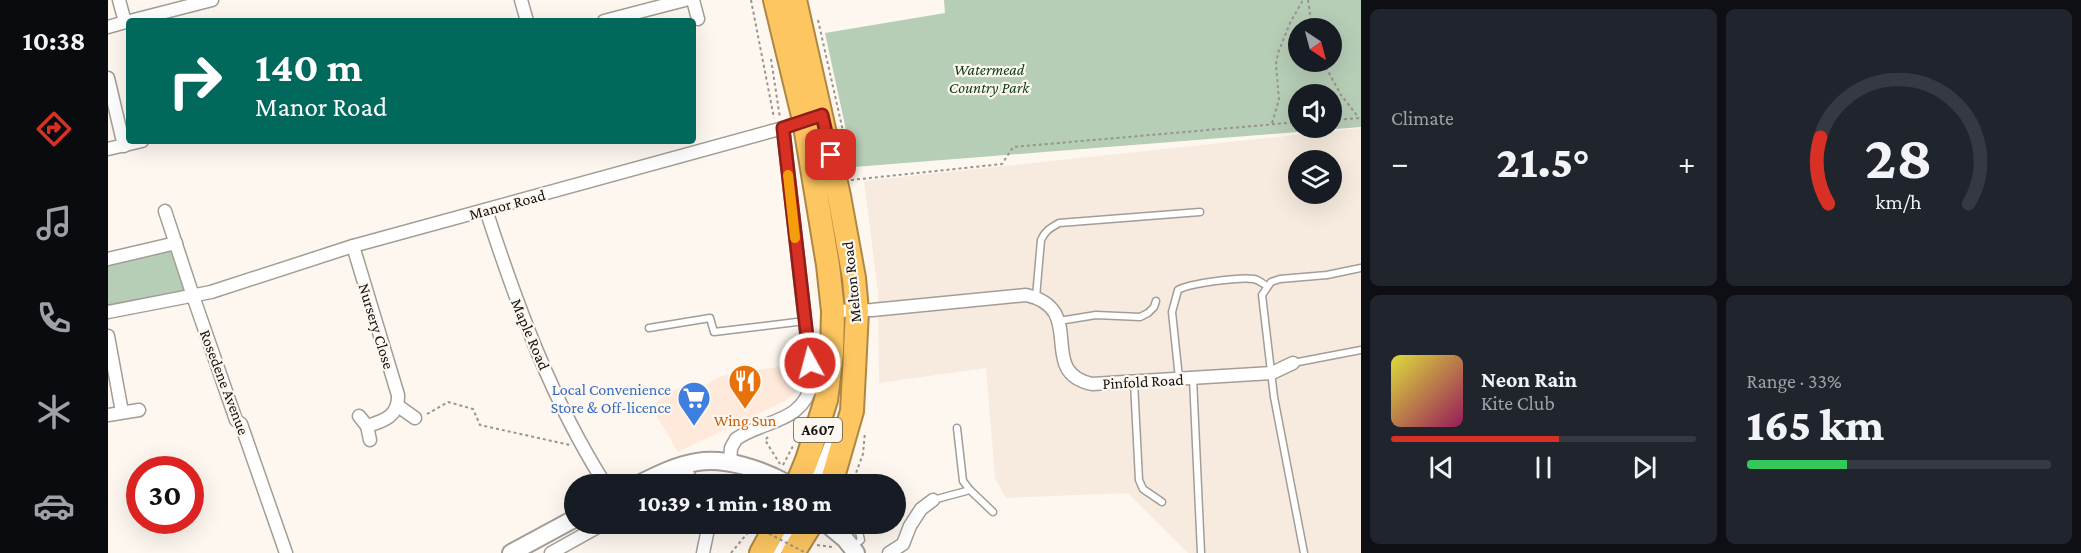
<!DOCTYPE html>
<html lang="en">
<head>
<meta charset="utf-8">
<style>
  :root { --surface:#171b24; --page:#20242c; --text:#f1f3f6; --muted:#9ea1a6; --line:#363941; --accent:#d93025 }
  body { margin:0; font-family:"Crimson Pro",serif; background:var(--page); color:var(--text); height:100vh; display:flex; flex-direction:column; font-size:22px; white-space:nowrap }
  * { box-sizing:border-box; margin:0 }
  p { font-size:20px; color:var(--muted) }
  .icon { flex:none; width:33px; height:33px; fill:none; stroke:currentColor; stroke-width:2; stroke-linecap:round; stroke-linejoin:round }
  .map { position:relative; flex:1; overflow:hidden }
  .drawer { display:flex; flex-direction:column; gap:9px; padding:9px; background:#0d0f14; width:720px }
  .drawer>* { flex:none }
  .hud { position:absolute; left:18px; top:18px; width:570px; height:126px; border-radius:6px; box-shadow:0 6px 24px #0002; background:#00695c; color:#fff; overflow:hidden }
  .needle { width:39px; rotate:144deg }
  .controls { position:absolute; left:1180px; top:18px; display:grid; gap:12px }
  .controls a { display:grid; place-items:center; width:54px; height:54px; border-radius:50%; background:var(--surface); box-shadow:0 6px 24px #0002; font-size:30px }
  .speed { position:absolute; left:18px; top:456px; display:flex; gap:12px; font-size:30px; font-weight:700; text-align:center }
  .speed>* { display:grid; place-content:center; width:78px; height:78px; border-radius:50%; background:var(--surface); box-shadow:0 6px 24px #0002; line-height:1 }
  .speed .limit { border:9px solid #d22; background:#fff; color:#111 }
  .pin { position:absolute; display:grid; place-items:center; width:51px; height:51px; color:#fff; margin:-26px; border-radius:12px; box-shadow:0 3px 9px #0006 }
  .me { position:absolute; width:66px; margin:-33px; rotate:353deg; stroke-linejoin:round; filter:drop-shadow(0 0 4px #0008) }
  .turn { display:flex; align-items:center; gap:21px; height:126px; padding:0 30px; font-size:27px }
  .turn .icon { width:78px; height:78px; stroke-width:2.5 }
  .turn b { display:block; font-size:42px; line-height:51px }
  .big { font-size:45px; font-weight:800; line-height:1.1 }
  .drawer .tile { flex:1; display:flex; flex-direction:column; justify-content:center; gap:9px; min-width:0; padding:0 21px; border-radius:9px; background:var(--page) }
  .drawer .dial { align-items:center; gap:0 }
  .dial svg { height:156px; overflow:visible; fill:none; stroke:var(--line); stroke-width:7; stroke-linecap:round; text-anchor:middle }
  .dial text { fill:var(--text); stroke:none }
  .song { display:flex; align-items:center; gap:18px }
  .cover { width:72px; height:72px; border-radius:9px; background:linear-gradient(135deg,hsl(60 70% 55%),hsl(330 70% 35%)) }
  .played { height:6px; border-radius:3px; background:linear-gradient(90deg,var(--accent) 55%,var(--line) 55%) }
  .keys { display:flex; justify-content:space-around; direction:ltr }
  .heat { display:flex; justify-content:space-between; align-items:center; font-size:33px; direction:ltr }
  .charge { height:9px; border-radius:4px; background:linear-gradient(90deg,#34c759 33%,var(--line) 0) }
  .drawer .tiles { flex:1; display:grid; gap:9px; grid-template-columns:repeat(2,1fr) }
  .trip { position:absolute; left:456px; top:474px; width:342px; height:60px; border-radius:30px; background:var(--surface); box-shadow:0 6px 24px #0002; font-weight:800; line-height:60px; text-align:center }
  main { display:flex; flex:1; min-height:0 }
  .dock { display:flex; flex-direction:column; width:108px; justify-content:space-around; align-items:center; background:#090b0e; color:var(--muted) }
  .dock .icon { width:42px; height:42px }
  .dock .active { color:var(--accent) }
  .dock b { font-size:27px; color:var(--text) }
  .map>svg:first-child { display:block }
  .commercial { fill:#fee9db }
  .built { fill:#f6ebde; fill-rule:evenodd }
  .green { fill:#b6cdb6; fill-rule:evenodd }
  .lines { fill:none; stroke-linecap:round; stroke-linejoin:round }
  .lane-casing { stroke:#a39d97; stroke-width:9 }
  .street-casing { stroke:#a39d97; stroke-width:15 }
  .secondary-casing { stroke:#a39d97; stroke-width:20 }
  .highway-casing { stroke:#ac8745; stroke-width:26 }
  .path { stroke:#98948f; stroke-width:2; stroke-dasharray:3 3; stroke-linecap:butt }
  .lane { stroke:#fff; stroke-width:6 }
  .street { stroke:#fff; stroke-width:12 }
  .secondary { stroke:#fff; stroke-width:16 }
  .highway { stroke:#fdc661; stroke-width:22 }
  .path-bridge { stroke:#98948f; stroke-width:2; stroke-dasharray:3 3; stroke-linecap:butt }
  .route-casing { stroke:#8d1f18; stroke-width:15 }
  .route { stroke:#d93025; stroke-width:10 }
  .slow { stroke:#f59e0b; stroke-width:10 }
  .labels { text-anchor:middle; stroke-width:4.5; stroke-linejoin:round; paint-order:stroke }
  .shield { fill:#fdf7f0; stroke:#5b5754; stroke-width:1.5 }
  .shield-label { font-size:15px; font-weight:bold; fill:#151311 }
  .park-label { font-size:16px; font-style:italic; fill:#0c3c14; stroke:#fdf7f0 }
  .street-label { font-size:16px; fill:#151311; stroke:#fdf7f0 }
  .shop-label { font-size:16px; fill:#366cbe; stroke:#fdf7f0; text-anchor:end }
  .food-label { font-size:16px; fill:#c56008; stroke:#fdf7f0 }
</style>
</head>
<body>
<main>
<nav class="dock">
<b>10:38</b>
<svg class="icon active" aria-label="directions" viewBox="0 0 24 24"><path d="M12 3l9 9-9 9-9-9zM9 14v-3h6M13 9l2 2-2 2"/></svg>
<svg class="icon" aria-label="music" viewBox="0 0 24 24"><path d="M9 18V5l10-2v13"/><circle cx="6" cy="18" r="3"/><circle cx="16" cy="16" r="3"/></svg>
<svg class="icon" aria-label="phone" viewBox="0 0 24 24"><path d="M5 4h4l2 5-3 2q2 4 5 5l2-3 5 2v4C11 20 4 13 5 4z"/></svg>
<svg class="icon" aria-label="climate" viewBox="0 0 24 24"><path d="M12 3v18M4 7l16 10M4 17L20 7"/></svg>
<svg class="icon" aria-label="car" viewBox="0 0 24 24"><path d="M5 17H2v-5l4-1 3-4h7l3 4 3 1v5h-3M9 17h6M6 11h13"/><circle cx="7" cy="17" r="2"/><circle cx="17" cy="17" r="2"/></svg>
</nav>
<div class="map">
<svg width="1253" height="553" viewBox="0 0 1253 553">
  <rect width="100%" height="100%" fill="#fdf7f0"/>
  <polygon class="commercial" points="693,363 695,384 679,400 570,452 543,406 564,391 590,382 594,387 614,376"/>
  <path class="built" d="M 1253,128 L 1253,553 L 1080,553 L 1020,493 L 898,498 L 887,478 L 878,368 L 771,383 L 770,293 L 756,181 ZM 1191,160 L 1224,160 L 1224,194 L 1191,194 Z"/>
  <g class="green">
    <path d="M 836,0 L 1253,0 L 1253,127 L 746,167 L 717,33 L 837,13 ZM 1191,28 L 1224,28 L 1224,62 L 1191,62 ZM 1191,94 L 1224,94 L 1224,128 L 1191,128 Z"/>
    <polygon points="68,243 85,296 0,311 0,259"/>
  </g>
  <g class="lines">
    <g class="lane-casing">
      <g id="lane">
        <path d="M 928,297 L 933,240 C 937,231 942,228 951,223 L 1092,212"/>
        <polyline points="951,321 988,315 1032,317 1040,313 1046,307 1048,301"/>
        <polyline points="541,328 602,318 606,332 697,321"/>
        <polyline points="1185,363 1253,350"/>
        <path d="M 1071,378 L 1064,312 L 1070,290 C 1082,283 1132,277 1146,279 C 1151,280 1155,284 1159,286"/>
        <polyline points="1085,378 1093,553"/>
        <polyline points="1026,382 1031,480 1035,489 1054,502"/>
        <polyline points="849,428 855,481 862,490"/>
        <polyline points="825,500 862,490 885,512"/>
        <polyline points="746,546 753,540 749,524"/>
        <polyline points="1196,553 1166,397 1154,295 1163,282 1172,279 1219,275 1253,268"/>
      </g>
    </g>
    <g class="street-casing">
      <g id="street">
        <polyline points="11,0 17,22"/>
        <polyline points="413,0 419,21"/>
        <polyline points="585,0 590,19"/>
        <polyline points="22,21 104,0"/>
        <polyline points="496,21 577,0"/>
        <polyline points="0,27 21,21"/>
        <polyline points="0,78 16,146"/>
        <polyline points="0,149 34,141"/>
        <path d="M 378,210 C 409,305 443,399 497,484"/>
        <polyline points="57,211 85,296 128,420 133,424 178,553"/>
        <path d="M 245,246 L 290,395 C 291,416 276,421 259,426"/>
        <polyline points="0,259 68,243"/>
        <path d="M 725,311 L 764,310 L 918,295 C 981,309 927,372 984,384 L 1164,373 L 1185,363"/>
        <polyline points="0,312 103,292 245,246 675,128 699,119"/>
        <polyline points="0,336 14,412"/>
        <polyline points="290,406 307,418"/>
        <polyline points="0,415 31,410"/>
        <polyline points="251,416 259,426 262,440"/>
        <path d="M 622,463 L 623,448 L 628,439 C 657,419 695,424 704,382 L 675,128"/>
        <polyline points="575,465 585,484"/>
        <polyline points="566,484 581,477"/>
        <polyline points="705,484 718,457 728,431"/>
        <polyline points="443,553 495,524"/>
        <polyline points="595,553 601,524"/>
        <polyline points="781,553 795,544 802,526 813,509 825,500"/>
      </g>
    </g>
    <g class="secondary-casing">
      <g id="secondary">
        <path d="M 531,484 C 549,475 569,465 589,462 C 618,457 655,470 680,484"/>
        <polyline points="719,524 737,539 748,553"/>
        <polyline points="664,552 678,532 689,524"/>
        <polyline points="403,553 466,519"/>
      </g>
    </g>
    <g class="highway-casing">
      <g id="highway">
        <polyline points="667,0 696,120 720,265 725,311 724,353 718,400 699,460 689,484"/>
        <polyline points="687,0 731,196 746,278 749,311 744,411 723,484"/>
        <polyline points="653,553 669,524"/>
        <polyline points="685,553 703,524"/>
      </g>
    </g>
    <g class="path">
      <polyline points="643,0 666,118"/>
      <polyline points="1200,0 1204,28"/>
      <polyline points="710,20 737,140"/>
      <polyline points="663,59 672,118"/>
      <polyline points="1215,62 1233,95 1251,118"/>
      <polyline points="1224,120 1253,118"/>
      <polyline points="1164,123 1171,100 1168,64 1170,53 1182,23 1195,0"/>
      <polyline points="743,180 894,164 905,147 1191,122"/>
      <polyline points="319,414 340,402 365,409 372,425 462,445"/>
      <polyline points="660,437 657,440 672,464"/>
      <polyline points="675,465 685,446"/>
      <polyline points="604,484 607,481 610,484"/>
      <polyline points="744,484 755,454 757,432"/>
      <polyline points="709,545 724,547"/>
      <polyline points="623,553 647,524"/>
    </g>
    <use href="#lane" class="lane"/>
    <use href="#street" class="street"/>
    <use href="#secondary" class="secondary"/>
    <use href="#highway" class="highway"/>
    <polyline class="path-bridge" points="646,524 652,529 698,553"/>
  </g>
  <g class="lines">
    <g class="route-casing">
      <polyline id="route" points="702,363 675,128 714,115 723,155"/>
    </g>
    <use href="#route" class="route"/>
    <polyline class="slow" points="680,175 687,238"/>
  </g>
  <defs>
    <g id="restaurant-pin" transform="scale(1.725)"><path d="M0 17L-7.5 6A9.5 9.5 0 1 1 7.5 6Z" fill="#e8710a" stroke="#fdf7f0"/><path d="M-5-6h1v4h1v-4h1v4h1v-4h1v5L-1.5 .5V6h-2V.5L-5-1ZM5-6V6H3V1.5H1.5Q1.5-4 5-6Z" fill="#fff"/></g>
    <g id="supermarket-pin" transform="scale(1.725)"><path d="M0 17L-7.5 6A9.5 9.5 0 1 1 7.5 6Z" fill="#3f7fe0" stroke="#fdf7f0"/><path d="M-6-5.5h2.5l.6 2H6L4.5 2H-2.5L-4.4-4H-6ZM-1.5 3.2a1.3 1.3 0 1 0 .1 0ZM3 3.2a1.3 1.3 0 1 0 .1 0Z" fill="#fff"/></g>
  </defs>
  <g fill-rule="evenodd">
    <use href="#restaurant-pin" x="637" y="381"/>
    <use href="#supermarket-pin" x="586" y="398"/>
  </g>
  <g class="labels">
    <rect class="shield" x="686" y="418" width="48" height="24" rx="4.5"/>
    <g class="shield-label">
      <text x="710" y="435">A607</text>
    </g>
    <g class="park-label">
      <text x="881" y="75">Watermead<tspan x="881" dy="18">Country Park</tspan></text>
    </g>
    <g class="street-label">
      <text transform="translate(399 204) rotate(-15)" y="6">Manor Road</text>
      <text transform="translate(743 282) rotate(-96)" y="6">Melton Road</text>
      <text transform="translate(269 326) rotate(73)" y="6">Nursery Close</text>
      <text transform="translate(423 334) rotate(67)" y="6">Maple Road</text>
      <text transform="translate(1035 381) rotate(-3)" y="6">Pinfold Road</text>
      <text transform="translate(117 382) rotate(69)" y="6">Rosedene Avenue</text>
    </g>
    <g class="shop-label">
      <text x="563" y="395">Local Convenience<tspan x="563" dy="18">Store &amp; Off-licence</tspan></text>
    </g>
    <g class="food-label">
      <text x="637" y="426">Wing Sun</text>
    </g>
  </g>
</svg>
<div class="controls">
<a><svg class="needle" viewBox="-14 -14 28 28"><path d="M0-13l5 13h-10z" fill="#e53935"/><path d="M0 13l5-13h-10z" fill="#9ea1a6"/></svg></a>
<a><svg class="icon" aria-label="sound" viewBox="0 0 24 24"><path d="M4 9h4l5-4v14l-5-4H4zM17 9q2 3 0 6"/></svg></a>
<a><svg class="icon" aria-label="layers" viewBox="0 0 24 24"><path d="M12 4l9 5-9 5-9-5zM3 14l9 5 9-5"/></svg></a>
</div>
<div class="speed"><div class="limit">30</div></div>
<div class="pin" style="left:723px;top:155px;background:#d93025"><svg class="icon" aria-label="arrive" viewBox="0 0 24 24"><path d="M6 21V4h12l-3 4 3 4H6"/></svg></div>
<svg class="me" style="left:702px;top:363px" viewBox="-20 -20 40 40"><circle r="17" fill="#d93025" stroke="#fff" stroke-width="3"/><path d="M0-11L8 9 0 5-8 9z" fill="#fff"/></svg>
<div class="trip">10:39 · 1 min · 180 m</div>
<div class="hud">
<div class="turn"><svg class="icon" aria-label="right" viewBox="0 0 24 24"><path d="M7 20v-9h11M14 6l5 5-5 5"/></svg><div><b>140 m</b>Manor Road</div></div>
</div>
</div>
<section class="drawer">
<div class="tiles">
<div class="tile"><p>Climate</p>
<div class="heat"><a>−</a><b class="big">21.5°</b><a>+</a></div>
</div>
<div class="tile dial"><svg viewBox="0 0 100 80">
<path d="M14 69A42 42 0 1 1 86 69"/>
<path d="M14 69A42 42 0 0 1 10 35" stroke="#d93025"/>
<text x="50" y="56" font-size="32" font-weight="700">28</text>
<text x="50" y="72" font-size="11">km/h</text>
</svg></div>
<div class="tile">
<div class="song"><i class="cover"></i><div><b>Neon Rain</b><p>Kite Club</p></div></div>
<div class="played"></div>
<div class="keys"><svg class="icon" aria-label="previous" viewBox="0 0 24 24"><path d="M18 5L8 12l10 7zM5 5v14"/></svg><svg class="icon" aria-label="pause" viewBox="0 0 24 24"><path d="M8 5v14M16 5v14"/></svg><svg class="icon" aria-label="next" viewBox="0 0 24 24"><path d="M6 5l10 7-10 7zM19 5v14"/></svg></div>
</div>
<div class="tile"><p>Range · 33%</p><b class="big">165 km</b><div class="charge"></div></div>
</div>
</section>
</main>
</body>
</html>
